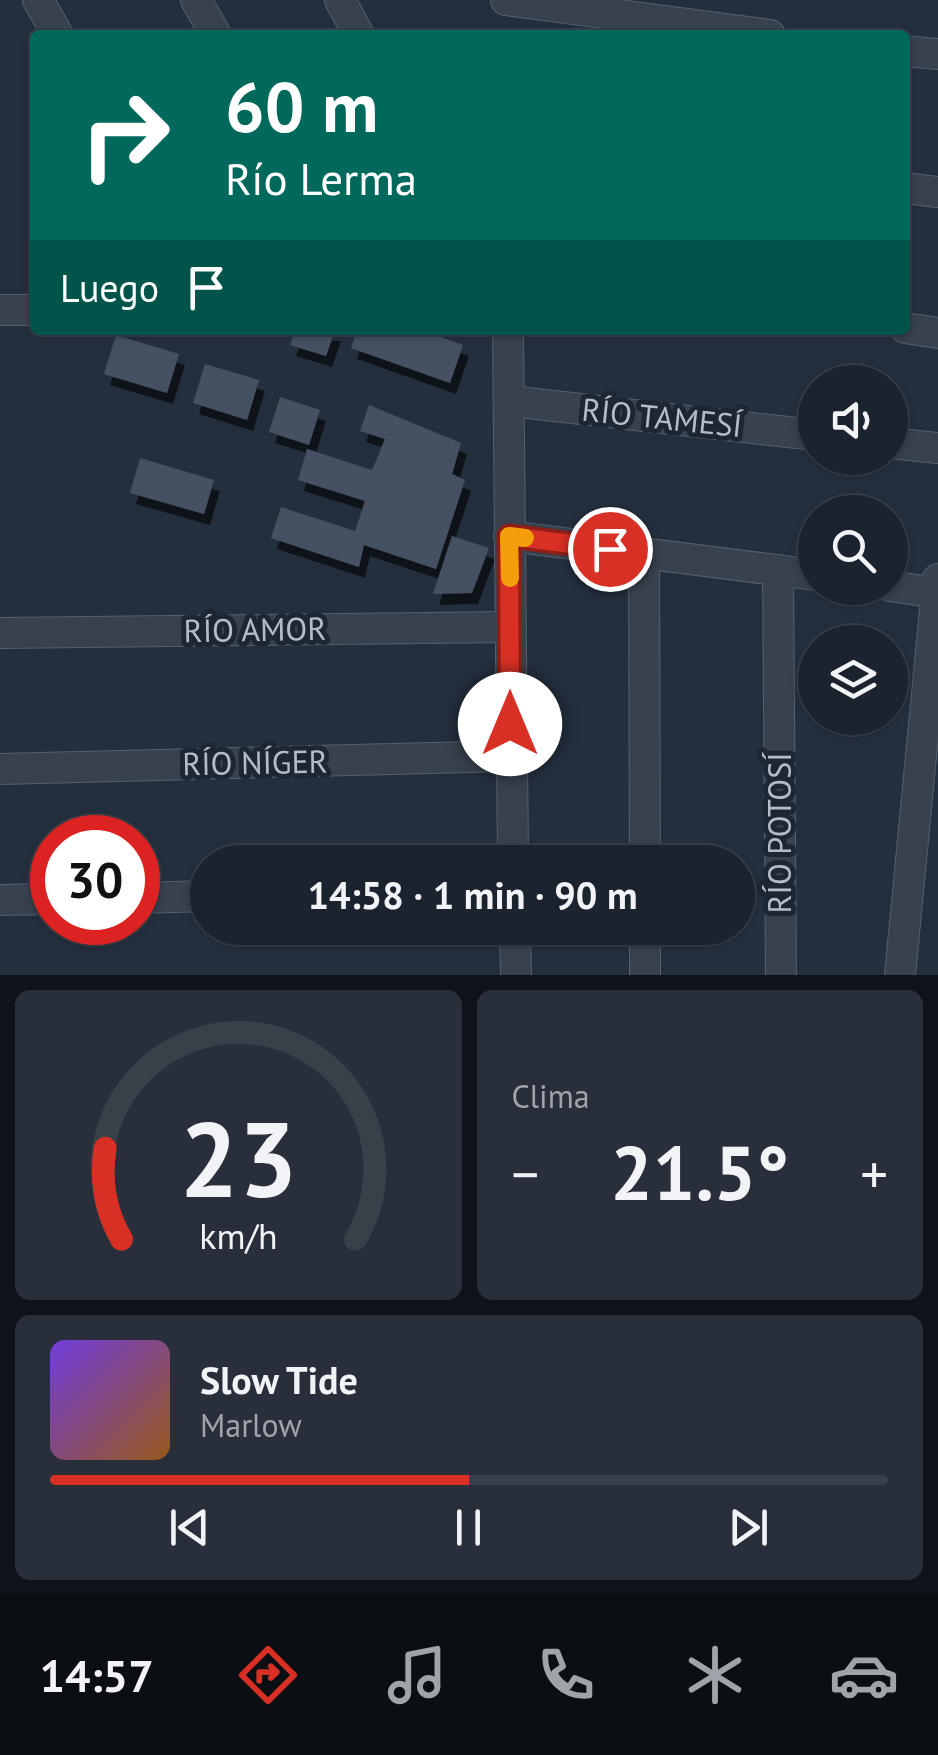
<!DOCTYPE html>
<html lang="es">
<head>
<meta charset="utf-8">
<style>
  :root { --surface:#1b232e; --page:#282f3a; --text:#f1f3f6; --muted:#a0a4aa; --line:#39404a; --accent:#d93025 }
  body { margin:0; font-family:"PT Sans",sans-serif; background:var(--page); color:var(--text); height:100vh; display:flex; flex-direction:column; font-size:38px; white-space:nowrap }
  * { box-sizing:border-box; margin:0 }
  p { font-size:32px; color:var(--muted) }
  .icon { flex:none; width:55px; height:55px; fill:none; stroke:currentColor; stroke-width:2; stroke-linecap:round; stroke-linejoin:round }
  .map { position:relative; height:975px; overflow:hidden }
  .panel { display:flex; flex-direction:column; gap:15px; padding:15px; background:#0f1319; flex:1 }
  .panel>* { flex:none }
  .banner { position:absolute; left:30px; top:30px; width:880px; height:305px; border-radius:10px; box-shadow:0 2px 8px #0004,0 0 0 2px var(--line); background:#00695c; color:#fff; overflow:hidden }
  .tools { position:absolute; left:798px; top:365px; display:grid; gap:20px }
  .tools a { display:grid; place-items:center; width:110px; height:110px; border-radius:50%; background:var(--surface); box-shadow:0 2px 8px #0004,0 0 0 2px var(--line); font-size:50px }
  .speed { position:absolute; left:30px; top:815px; display:flex; gap:20px; font-size:50px; font-weight:700; text-align:center }
  .speed>* { display:grid; place-content:center; width:130px; height:130px; border-radius:50%; background:var(--surface); box-shadow:0 2px 8px #0004,0 0 0 2px var(--line); line-height:1 }
  .speed .limit { border:15px solid #d22; background:#fff; color:#111 }
  .pin { position:absolute; display:grid; place-items:center; width:85px; height:85px; color:#fff; margin:-42px; border:5px solid #fff; border-radius:50%; box-shadow:0 2px 10px #0007 }
  .me { position:absolute; width:110px; margin:-55px; rotate:0deg; stroke-linejoin:round; filter:drop-shadow(0 0 8px #0008) }
  .turn { display:flex; align-items:center; gap:35px; height:210px; padding:0 30px; font-size:45px }
  .turn .icon { width:130px; height:130px; stroke-width:2.5 }
  .turn b { display:block; font-size:70px; line-height:85px }
  .then { display:flex; align-items:center; height:95px; padding:0 30px; background:#0003; gap:20px; font-size:38px }
  .big { font-size:75px; font-weight:700; line-height:1.1 }
  .panel .tile { flex:1; display:flex; flex-direction:column; justify-content:center; gap:15px; min-width:0; padding:0 35px; border-radius:15px; background:var(--page) }
  .panel .dial { align-items:center; gap:0 }
  .dial svg { height:260px; overflow:visible; fill:none; stroke:var(--line); stroke-width:7; stroke-linecap:round; text-anchor:middle }
  .dial text { fill:var(--text); stroke:none }
  .song { display:flex; align-items:center; gap:30px }
  .cover { width:120px; height:120px; border-radius:15px; background:linear-gradient(135deg,hsl(260 70% 55%),hsl(30 70% 35%)) }
  .played { height:10px; border-radius:5px; background:linear-gradient(90deg,var(--accent) 50%,var(--line) 50%) }
  .keys { display:flex; justify-content:space-around; direction:ltr }
  .heat { display:flex; justify-content:space-between; align-items:center; font-size:55px; direction:ltr }
  .panel .tiles { flex:1; display:grid; gap:15px; grid-template-columns:1fr 1fr }
  .tile:last-child { grid-column:span 2 }
  .trip { position:absolute; left:190px; top:845px; width:565px; height:100px; border-radius:50px; background:var(--surface); box-shadow:0 2px 8px #0004,0 0 0 2px var(--line); font-weight:700; line-height:100px; text-align:center }
  .tab-bar { display:flex; height:160px; justify-content:space-around; align-items:center; background:#0b0e12; color:var(--muted) }
  .tab-bar .icon { width:70px; height:70px }
  .tab-bar .on { color:var(--accent) }
  .tab-bar b { font-size:45px; color:var(--text) }
  .map>svg:first-child { display:block }
  .building { fill:#455162; filter:url(#shadow) }
  .lines { fill:none; stroke-linecap:round; stroke-linejoin:round }
  .minor-casing { stroke:#565f6c; stroke-width:32 }
  .minor { stroke:#38414e; stroke-width:30 }
  .route-casing { stroke:#8d1f18; stroke-width:25 }
  .route { stroke:#d93025; stroke-width:18 }
  .slow { stroke:#f59e0b; stroke-width:18 }
  .labels { text-anchor:middle; stroke-width:10; stroke-linejoin:round; paint-order:stroke }
  .street-label { font-size:32px; fill:#b4bcc9; stroke:#1d2633 }
</style>
</head>
<body>
<div class="map">
<svg width="938" height="975" viewBox="0 0 938 975">
  <defs>
    <filter id="shadow"><feDropShadow dx="6" dy="11" stdDeviation="0" flood-color="#0009"/></filter>
  </defs>
  <rect width="100%" height="100%" fill="#242f3e"/>
  <g class="building">
    <polygon points="295,330 335,330 326,356 290,345"/>
    <polygon points="357,330 421,330 463,345 450,383 351,348"/>
    <polygon points="116,335 179,354 167,393 104,374"/>
    <polygon points="205,364 259,380 247,420 193,403"/>
    <polygon points="280,397 320,410 309,445 269,432"/>
    <polygon points="369,405 461,443 452,474 465,480 436,569 364,545 359,567 271,538 281,507 355,531 365,501 298,480 307,449 372,470 385,439 360,431"/>
    <polygon points="140,458 214,480 204,514 130,493"/>
    <polygon points="452,536 489,548 472,593 433,594"/>
  </g>
  <g class="lines">
    <g class="minor-casing">
      <g id="minor">
        <polyline points="38,0 58,35"/>
        <polyline points="196,0 216,35"/>
        <polyline points="340,0 359,35"/>
        <polyline points="506,0 770,35"/>
        <polyline points="905,51 938,54"/>
        <polyline points="905,188 938,192"/>
        <polyline points="0,310 35,310"/>
        <polyline points="905,328 938,333"/>
        <polyline points="508,330 513,862"/>
        <polyline points="509,401 815,435"/>
        <polyline points="890,443 938,448"/>
        <polyline points="509,536 815,575"/>
        <polyline points="644,553 645,862"/>
        <polyline points="778,570 781,975"/>
        <polyline points="890,586 937,593"/>
        <polyline points="0,633 511,627"/>
        <polyline points="0,769 510,756"/>
        <polyline points="138,898 208,896"/>
        <polyline points="0,900 52,899"/>
        <polyline points="515,928 516,975"/>
        <polyline points="645,928 645,975"/>
        <polyline points="900,975 938,579"/>
      </g>
    </g>
    <use href="#minor" class="minor"/>
  </g>
  <g class="lines">
    <g class="route-casing">
      <polyline id="route" points="510,724 509,536 610,549"/>
    </g>
    <use href="#route" class="route"/>
    <polyline class="slow" points="510,578 509,536 525,538"/>
  </g>
  <g class="labels">
    <g class="street-label">
      <text transform="translate(662 418) rotate(6)" y="11">RÍO TAMESÍ</text>
      <text transform="translate(255 630) rotate(-1)" y="11">RÍO AMOR</text>
      <text transform="translate(255 763) rotate(-1)" y="11">RÍO NÍGER</text>
      <text transform="translate(780 833) rotate(-90)" y="11">RÍO POTOSÍ</text>
    </g>
  </g>
</svg>
<div class="tools">
<a><svg class="icon" aria-label="sound" viewBox="0 0 24 24"><path d="M4 9h4l5-4v14l-5-4H4zM17 9q2 3 0 6"/></svg></a>
<a><svg class="icon" aria-label="search" viewBox="0 0 24 24"><circle cx="10" cy="10" r="6"/><path d="M15 15l6 6"/></svg></a>
<a><svg class="icon" aria-label="layers" viewBox="0 0 24 24"><path d="M12 4l9 5-9 5-9-5zM3 14l9 5 9-5"/></svg></a>
</div>
<div class="speed"><div class="limit">30</div></div>
<div class="pin" style="left:610px;top:549px;background:#d93025"><svg class="icon" aria-label="arrive" viewBox="0 0 24 24"><path d="M6 21V4h12l-3 4 3 4H6"/></svg></div>
<svg class="me" style="left:510px;top:724px" viewBox="-20 -20 40 40"><circle r="19" fill="#fff"/><path d="M0-13L10 11 0 6-10 11z" fill="#d93025"/></svg>
<div class="trip">14:58 · 1 min · 90 m</div>
<div class="banner">
<div class="turn"><svg class="icon" aria-label="right" viewBox="0 0 24 24"><path d="M7 20v-9h11M14 6l5 5-5 5"/></svg><div><b>60 m</b>Río Lerma</div></div>
<div class="then">Luego<svg class="icon" aria-label="arrive" viewBox="0 0 24 24"><path d="M6 21V4h12l-3 4 3 4H6"/></svg></div>
</div>
</div>
<section class="panel">
<div class="tiles">
<div class="tile dial"><svg viewBox="0 0 100 80">
<path d="M14 69A42 42 0 1 1 86 69"/>
<path d="M14 69A42 42 0 0 1 9 41" stroke="#d93025"/>
<text x="50" y="56" font-size="32" font-weight="700">23</text>
<text x="50" y="72" font-size="11">km/h</text>
</svg></div>
<div class="tile"><p>Clima</p>
<div class="heat"><a>−</a><b class="big">21.5°</b><a>+</a></div>
</div>
<div class="tile">
<div class="song"><i class="cover"></i><div><b>Slow Tide</b><p>Marlow</p></div></div>
<div class="played"></div>
<div class="keys"><svg class="icon" aria-label="previous" viewBox="0 0 24 24"><path d="M18 5L8 12l10 7zM5 5v14"/></svg><svg class="icon" aria-label="pause" viewBox="0 0 24 24"><path d="M8 5v14M16 5v14"/></svg><svg class="icon" aria-label="next" viewBox="0 0 24 24"><path d="M6 5l10 7-10 7zM19 5v14"/></svg></div>
</div>
</div>
</section>
<nav class="tab-bar">
<b>14:57</b>
<svg class="icon on" aria-label="directions" viewBox="0 0 24 24"><path d="M12 3l9 9-9 9-9-9zM9 14v-3h6M13 9l2 2-2 2"/></svg>
<svg class="icon" aria-label="music" viewBox="0 0 24 24"><path d="M9 18V5l10-2v13"/><circle cx="6" cy="18" r="3"/><circle cx="16" cy="16" r="3"/></svg>
<svg class="icon" aria-label="phone" viewBox="0 0 24 24"><path d="M5 4h4l2 5-3 2q2 4 5 5l2-3 5 2v4C11 20 4 13 5 4z"/></svg>
<svg class="icon" aria-label="climate" viewBox="0 0 24 24"><path d="M12 3v18M4 7l16 10M4 17L20 7"/></svg>
<svg class="icon" aria-label="car" viewBox="0 0 24 24"><path d="M5 17H2v-5l4-1 3-4h7l3 4 3 1v5h-3M9 17h6M6 11h13"/><circle cx="7" cy="17" r="2"/><circle cx="17" cy="17" r="2"/></svg>
</nav>
</body>
</html>
